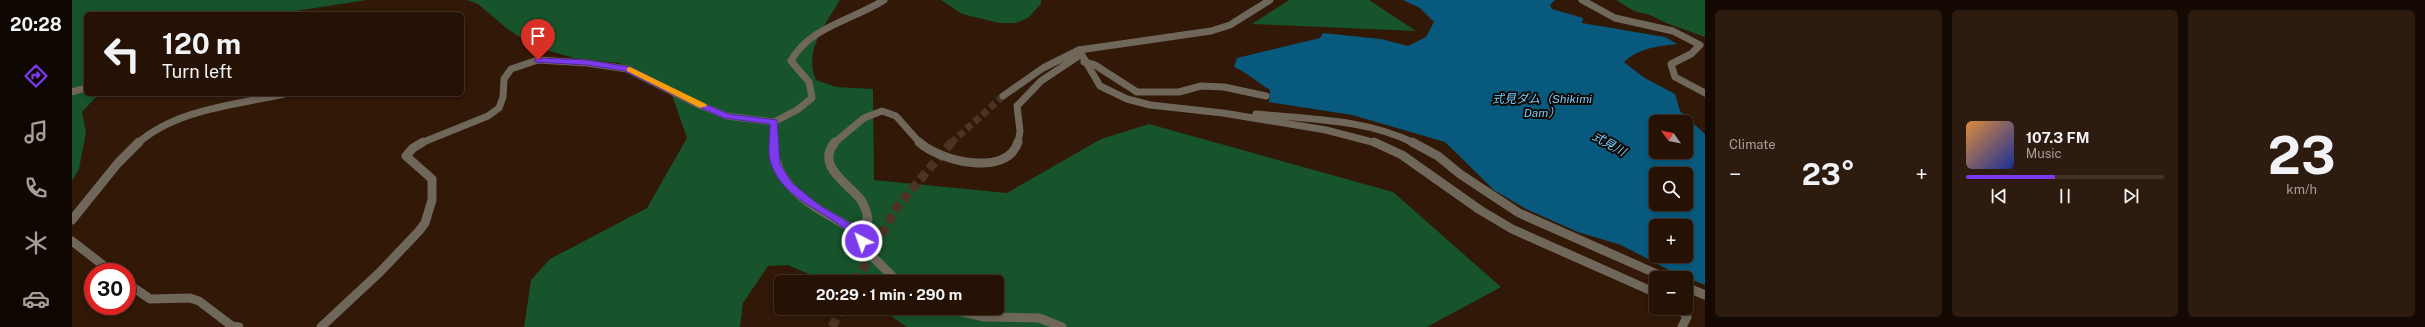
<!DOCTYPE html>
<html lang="en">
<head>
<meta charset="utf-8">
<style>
  :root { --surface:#251205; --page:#2d1b0f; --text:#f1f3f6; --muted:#a39e9a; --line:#423227; --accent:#7c3aed }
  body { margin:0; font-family:"Public Sans","Noto Sans JP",sans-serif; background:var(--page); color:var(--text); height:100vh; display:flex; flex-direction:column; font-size:15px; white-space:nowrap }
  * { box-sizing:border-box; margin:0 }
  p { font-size:13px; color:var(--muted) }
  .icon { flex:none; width:22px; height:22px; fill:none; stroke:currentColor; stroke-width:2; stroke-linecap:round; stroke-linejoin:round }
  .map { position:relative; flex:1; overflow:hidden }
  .side { display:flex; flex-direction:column; gap:10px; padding:10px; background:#140a03; width:720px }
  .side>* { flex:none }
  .guide { position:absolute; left:12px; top:12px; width:380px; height:84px; border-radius:6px; box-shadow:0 2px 6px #0003,0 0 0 1px var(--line); background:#251205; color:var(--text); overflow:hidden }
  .needle { width:26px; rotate:303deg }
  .buttons { position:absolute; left:1577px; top:115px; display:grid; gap:8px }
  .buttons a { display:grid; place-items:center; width:44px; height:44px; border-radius:6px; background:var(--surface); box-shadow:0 2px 6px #0003,0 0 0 1px var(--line); font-size:20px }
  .speed { position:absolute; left:12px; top:263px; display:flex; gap:8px; font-size:20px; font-weight:700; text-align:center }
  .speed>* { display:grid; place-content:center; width:52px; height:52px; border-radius:50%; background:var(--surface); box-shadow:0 2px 6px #0003,0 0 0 1px var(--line); line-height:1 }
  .speed .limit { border:6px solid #d22; background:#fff; color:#111 }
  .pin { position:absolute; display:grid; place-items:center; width:34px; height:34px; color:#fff; margin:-41px -17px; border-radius:50% 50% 50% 0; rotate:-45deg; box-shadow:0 0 4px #0007 }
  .pin .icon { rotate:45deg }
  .me { position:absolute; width:44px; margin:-22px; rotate:319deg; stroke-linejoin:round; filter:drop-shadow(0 0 3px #0008) }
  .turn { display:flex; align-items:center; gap:14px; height:84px; padding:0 12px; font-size:18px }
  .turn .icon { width:52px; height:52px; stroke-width:2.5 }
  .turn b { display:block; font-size:28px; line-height:34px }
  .big { font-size:30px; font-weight:700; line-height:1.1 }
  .side .widget { flex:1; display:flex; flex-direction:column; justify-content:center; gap:6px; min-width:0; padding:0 14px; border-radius:6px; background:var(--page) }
  .side .dial { align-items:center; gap:0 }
  .dial b { font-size:52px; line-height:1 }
  .song { display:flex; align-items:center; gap:12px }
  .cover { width:48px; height:48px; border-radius:6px; background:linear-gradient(135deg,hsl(30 70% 55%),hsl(230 70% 35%)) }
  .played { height:4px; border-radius:2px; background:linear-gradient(90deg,var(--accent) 45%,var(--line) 45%) }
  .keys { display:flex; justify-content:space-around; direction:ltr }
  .heat { display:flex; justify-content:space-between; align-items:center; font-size:22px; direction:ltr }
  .side .tiles { flex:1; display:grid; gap:10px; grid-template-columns:repeat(3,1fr) }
  .trip { position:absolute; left:702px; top:275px; width:230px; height:40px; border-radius:6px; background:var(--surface); box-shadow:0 2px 6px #0003,0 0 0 1px var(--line); font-weight:700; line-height:40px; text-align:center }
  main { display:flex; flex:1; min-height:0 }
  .menu { display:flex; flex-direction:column; width:72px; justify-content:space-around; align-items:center; background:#0f0702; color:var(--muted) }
  .menu .icon { width:28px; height:28px }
  .menu .active { color:var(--accent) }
  .menu b { font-size:18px; color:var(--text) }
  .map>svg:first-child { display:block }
  .forest { fill:#17532b }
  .water { fill:#075a7e; fill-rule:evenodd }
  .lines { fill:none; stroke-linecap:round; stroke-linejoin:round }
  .tertiary-tunnel-far1 { stroke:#4c3425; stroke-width:7; stroke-dasharray:7 3.5; stroke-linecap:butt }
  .tertiary-tunnel { stroke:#4c3425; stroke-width:9; stroke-dasharray:9 4.5; stroke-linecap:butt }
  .minor-far1 { stroke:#70675b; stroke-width:7 }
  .minor { stroke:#70675b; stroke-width:9 }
  .tertiary { stroke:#70675b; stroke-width:7 }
  .route { fill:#7c3aed; stroke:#51269a }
  .slow { fill:#f59e0b }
  .labels { text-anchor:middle; stroke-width:4; stroke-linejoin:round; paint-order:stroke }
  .water-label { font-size:12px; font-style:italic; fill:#6ecbff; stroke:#110602 }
</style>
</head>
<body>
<main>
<nav class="menu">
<b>20:28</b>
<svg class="icon active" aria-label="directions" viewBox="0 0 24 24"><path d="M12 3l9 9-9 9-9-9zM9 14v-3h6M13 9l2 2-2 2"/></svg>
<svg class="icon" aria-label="music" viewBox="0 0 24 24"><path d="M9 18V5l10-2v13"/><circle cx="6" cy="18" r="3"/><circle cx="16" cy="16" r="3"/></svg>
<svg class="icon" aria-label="phone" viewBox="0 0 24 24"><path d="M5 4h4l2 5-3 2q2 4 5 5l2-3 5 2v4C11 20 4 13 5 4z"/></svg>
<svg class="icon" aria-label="climate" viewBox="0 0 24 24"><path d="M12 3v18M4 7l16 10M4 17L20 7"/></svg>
<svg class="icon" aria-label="car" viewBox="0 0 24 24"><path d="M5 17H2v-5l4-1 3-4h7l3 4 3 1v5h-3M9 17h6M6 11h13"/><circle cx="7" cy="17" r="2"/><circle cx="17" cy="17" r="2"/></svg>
</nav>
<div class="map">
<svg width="1633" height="327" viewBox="0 0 1633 327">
  <rect width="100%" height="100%" fill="#311807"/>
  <g class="forest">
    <polygon points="0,0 295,0 204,14 14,14 14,94 27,94 10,112 14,132 7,169 0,181"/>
    <path d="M 395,0 L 768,0 C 754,24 731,51 744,80 L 764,87 L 801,89 L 802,180 L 935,193 L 1029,139 L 1077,124 L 1321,192 L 1429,287 L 1355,327 L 835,327 L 807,308 L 925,308 L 925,282 L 755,282 L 716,265 L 696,266 L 671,303 L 668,327 L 452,327 L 459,280 L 478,259 L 575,208 L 615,138 L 600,95 L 547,63 L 502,58 L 461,46 L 433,27 L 406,4 Z"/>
    <polygon points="869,0 969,0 969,4 956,18 944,23 927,23 890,14"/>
    <polygon points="1217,0 1297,0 1344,31 1180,24"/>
    <polygon points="1544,0 1633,0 1633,37 1594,23 1578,15 1562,11"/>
  </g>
  <path class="water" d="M 1331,0 L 1483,0 L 1478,5 L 1480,9 L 1511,18 L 1510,23 L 1593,37 L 1605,44 C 1586,46 1567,48 1552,62 L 1571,77 L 1603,94 L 1608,111 L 1633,134 L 1633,285 L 1601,272 L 1549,245 L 1506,232 L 1454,209 L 1422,190 L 1373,142 L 1280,115 L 1197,102 L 1198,90 C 1186,83 1175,72 1162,67 L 1165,58 L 1248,38 L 1251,33 L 1309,39 L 1336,46 L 1354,37 L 1362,22 L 1348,8 ZM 1584,122 L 1614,122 L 1614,152 L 1584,152 ZM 1584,174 L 1614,174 L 1614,204 L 1584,204 ZM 1584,226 L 1614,226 L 1614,256 L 1584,256 Z"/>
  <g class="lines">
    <polyline class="tertiary-tunnel-far1" points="879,143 931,96"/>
    <g class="tertiary-tunnel">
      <polyline points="784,282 824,208 880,142"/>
      <polyline points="760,327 770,308"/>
    </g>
    <g class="minor-far1">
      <polyline points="1510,0 1543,18 1601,31 1628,45 1619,54 1599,64 1603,77 1633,93"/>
      <polyline points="1007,50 1028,86 1055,99 1078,105 1151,113 1254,130 1304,143"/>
      <polyline points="1012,62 1023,65 1065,92 1107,92 1129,86 1152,87 1194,96"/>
      <polyline points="0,92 14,88"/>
      <path d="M 1184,114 C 1236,119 1294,119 1342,143"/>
      <path d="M 66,143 C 105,109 163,105 212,94"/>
      <path d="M 349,143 L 416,116 L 427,108 L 431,97 L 432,79 L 439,69 L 466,60 L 515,63 L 555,69 L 625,104 L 655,116 L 702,122 L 725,110 L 740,98 L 737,82 L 719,61 C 737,27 781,20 812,0"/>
      <polyline points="702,143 702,122"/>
      <polyline points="762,143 792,118 810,111 824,116 848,143"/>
      <polyline points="946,143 948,131 945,106 969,81 1008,55"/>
    </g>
    <g class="minor">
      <path d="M 702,142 C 700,189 748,210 783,230 L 796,220 C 795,213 793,206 789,200 C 776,183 743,166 763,142"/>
      <path d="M 847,142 C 867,161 935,178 946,142"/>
      <polyline points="1302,142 1330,155 1408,210 1440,229 1584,293"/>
      <polyline points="1340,142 1366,156 1388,174 1447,213 1594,278"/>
      <polyline points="0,220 46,163 67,142"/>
      <polyline points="783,230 797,253 826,282"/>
      <polyline points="0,241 40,272"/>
      <polyline points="55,283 78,299 118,298 127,301 160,326 167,327"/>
      <polyline points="1614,287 1633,295"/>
      <polyline points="874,308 912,317 967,318 990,327"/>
      <polyline points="1607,308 1615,317 1610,327"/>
      <polyline points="249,327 308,272 347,231 353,223 360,200 360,179 334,156 341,148 351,142"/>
    </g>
    <polyline class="tertiary" points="931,96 971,68 1007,50 1139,31 1158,25 1198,0"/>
  </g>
  <path class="route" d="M 466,58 L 515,60 L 558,67 L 628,102 L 657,114 L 705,120 L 708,164 L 720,183 L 747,205 L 786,228 L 795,241 L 790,245 L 786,244 C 766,212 714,206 699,164 C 695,154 698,136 698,124 L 652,118 L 622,105 L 553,71 L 515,65 L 463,62 L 462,60 Z"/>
  <polygon class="slow" points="558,67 634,104 635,106 628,108 555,71 555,68"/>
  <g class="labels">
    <g class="water-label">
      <text x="1470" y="103">式見ダム（Shikimi<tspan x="1470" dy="14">Dam）</tspan></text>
      <text transform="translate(1537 144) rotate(29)" y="4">式見川</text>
    </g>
  </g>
</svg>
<div class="buttons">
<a><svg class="needle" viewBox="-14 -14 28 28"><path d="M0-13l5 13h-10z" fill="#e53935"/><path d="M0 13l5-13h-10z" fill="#a39e9a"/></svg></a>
<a><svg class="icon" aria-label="search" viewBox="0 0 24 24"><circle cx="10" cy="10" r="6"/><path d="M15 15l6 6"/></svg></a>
<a>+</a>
<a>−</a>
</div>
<div class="speed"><div class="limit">30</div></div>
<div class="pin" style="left:466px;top:60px;background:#d93025"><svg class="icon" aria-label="arrive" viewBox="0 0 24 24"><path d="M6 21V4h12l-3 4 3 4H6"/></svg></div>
<svg class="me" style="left:790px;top:241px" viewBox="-20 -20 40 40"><circle r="17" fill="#7c3aed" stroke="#fff" stroke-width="3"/><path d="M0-11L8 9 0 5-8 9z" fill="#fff"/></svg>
<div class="trip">20:29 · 1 min · 290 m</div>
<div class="guide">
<div class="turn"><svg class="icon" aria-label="left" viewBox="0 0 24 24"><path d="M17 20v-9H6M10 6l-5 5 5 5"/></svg><div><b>120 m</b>Turn left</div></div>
</div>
</div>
<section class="side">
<div class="tiles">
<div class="widget"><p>Climate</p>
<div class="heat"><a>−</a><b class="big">23°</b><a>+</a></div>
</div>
<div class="widget">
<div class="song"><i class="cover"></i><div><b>107.3 FM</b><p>Music</p></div></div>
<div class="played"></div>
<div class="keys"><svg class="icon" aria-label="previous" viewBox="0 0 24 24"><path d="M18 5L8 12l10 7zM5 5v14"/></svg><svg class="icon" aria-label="pause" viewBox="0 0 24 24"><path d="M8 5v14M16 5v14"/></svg><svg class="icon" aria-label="next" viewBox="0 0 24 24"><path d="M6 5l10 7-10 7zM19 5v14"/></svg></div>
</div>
<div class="widget dial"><b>23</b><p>km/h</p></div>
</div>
</section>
</main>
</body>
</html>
